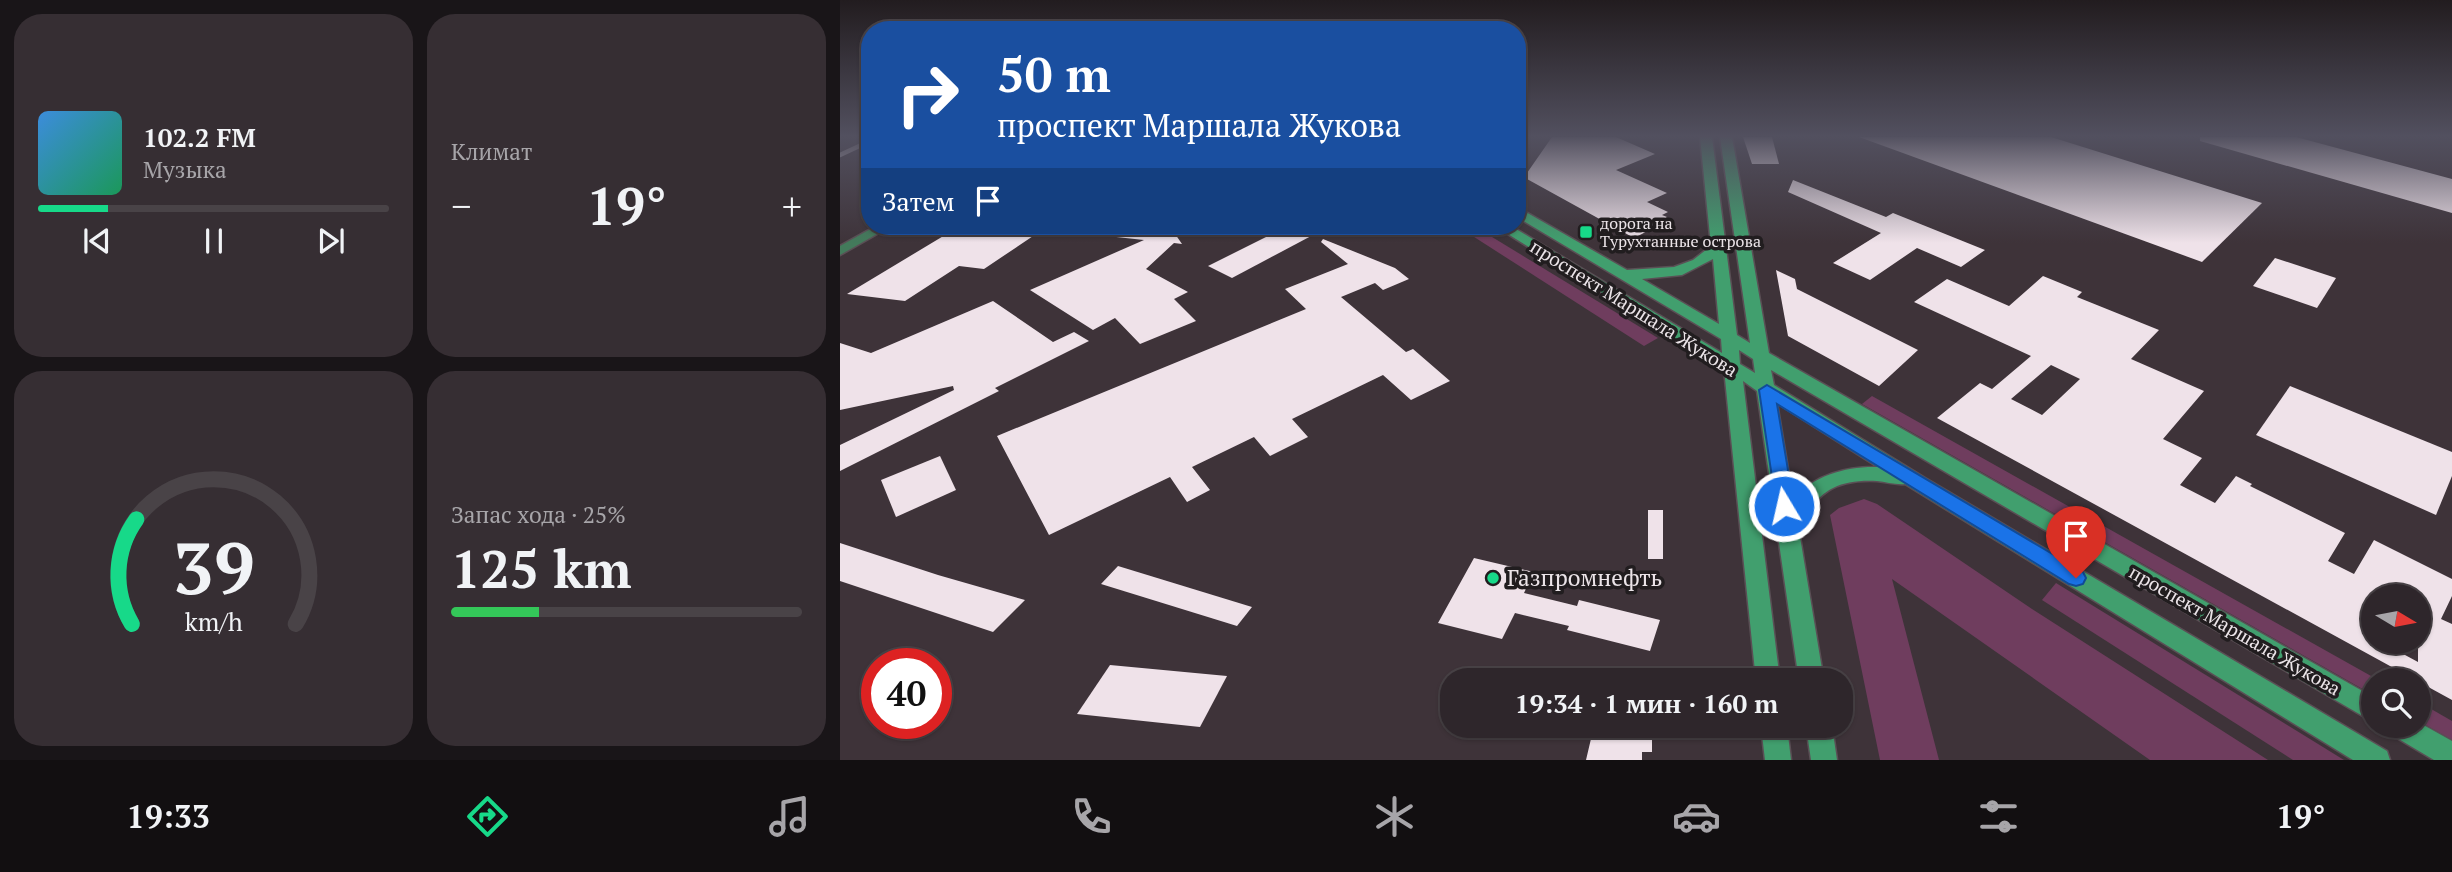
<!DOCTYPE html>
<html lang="ru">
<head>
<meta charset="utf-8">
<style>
  :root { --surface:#2e262b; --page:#362e33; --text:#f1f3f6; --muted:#a7a5a9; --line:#494347; --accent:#17d989 }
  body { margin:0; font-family:"PT Serif",serif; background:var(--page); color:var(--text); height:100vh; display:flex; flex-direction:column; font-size:26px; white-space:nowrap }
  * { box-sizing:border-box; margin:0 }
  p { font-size:23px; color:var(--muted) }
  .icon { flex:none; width:38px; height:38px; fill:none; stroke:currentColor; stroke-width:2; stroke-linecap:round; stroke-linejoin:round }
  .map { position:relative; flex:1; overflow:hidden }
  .panel { display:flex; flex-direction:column; gap:14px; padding:14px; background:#191518; width:840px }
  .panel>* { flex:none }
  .top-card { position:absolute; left:21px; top:21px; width:665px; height:214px; border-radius:28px; box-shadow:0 2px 5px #0004,0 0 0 2px var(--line); background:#1a4fa0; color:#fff; overflow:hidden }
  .needle { width:46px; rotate:100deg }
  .buttons { position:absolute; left:1521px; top:584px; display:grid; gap:14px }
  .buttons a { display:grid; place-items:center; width:70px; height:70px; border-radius:50%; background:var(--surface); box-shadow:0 2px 5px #0004,0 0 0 2px var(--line); font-size:35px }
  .speed { position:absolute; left:21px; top:648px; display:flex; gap:14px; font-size:35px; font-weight:700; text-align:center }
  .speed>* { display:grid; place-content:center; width:91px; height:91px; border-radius:50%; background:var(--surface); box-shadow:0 2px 5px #0004,0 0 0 2px var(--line); line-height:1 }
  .speed .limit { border:10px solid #d22; background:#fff; color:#111 }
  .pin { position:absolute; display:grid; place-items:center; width:60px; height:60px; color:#fff; margin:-72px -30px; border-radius:50% 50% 50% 0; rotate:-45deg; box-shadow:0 0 7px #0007 }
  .pin .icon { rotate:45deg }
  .me { position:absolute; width:77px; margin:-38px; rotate:351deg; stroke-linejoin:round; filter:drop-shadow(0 0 5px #0008) }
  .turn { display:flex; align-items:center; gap:24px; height:147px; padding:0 21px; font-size:32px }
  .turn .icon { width:91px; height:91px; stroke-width:2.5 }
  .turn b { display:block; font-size:49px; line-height:60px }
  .then { display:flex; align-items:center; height:66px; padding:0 21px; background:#0003; gap:14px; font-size:26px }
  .big { font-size:52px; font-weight:700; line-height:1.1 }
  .panel .widget { flex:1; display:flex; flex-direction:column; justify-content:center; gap:10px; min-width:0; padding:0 24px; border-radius:28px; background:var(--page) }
  .panel .dial { align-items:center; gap:0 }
  .dial svg { height:182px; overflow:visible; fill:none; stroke:var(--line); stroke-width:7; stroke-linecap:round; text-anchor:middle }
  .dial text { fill:var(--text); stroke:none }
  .song { display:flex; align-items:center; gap:21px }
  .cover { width:84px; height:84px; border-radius:10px; background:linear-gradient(135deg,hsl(210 70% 55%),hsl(150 70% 35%)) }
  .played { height:7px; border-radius:4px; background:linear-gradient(90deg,var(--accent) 20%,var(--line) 20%) }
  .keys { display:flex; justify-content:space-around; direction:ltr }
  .heat { display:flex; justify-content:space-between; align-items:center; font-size:38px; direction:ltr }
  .charge { height:10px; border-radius:5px; background:linear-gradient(90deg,#34c759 25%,var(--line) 0) }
  .panel .tiles { flex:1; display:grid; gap:14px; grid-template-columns:repeat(2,1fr) }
  .trip { position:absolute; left:600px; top:668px; width:413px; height:70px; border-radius:28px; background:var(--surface); box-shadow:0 2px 5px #0004,0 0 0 2px var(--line); font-weight:700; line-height:70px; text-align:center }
  .menu { display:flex; height:112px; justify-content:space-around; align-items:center; background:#120f11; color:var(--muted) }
  .menu .icon { width:49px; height:49px }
  .menu .selected { color:var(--accent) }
  .menu b { font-size:32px; color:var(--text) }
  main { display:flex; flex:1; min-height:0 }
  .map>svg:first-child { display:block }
  .green { fill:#6f3d5e }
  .building { fill:#efe2e9; fill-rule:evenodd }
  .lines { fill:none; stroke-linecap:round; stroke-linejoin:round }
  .street-casing { stroke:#5a4f55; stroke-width:3 }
  .secondary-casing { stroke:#5a4f55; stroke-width:3 }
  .street { fill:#437a5b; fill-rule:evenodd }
  .secondary { fill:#419f6e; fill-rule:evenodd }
  .rail { stroke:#bbb2b7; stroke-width:4.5 }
  .route { fill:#1a73e8; stroke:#114b97; stroke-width:2 }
  .poi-dot { fill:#17d989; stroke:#211d1f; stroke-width:2.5 }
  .labels { text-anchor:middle; stroke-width:7; stroke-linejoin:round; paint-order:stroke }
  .far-poi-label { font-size:16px; fill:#ebe4e8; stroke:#211d1f; text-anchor:start }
  .street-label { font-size:19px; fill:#ebe4e8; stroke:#211d1f }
  .near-poi-label { font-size:23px; fill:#ebe4e8; stroke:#211d1f; text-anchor:start }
</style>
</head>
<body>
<main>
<section class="panel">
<div class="tiles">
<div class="widget">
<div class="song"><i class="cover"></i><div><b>102.2 FM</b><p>Музыка</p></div></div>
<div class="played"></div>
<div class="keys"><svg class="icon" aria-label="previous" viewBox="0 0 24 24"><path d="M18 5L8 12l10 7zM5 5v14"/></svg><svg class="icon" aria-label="pause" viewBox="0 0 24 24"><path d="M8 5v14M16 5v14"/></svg><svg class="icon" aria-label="next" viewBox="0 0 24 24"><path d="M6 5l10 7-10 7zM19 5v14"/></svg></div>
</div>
<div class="widget"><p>Климат</p>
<div class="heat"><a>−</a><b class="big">19°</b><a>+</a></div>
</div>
<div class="widget dial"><svg viewBox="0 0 100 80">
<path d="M14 69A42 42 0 1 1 86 69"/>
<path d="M14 69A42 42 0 0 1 16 23" stroke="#17d989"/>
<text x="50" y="56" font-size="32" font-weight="700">39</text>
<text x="50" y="72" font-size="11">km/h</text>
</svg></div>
<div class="widget"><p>Запас хода · 25%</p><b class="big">125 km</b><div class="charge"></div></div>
</div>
</section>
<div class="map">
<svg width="1612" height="760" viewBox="0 0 1612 760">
  <rect width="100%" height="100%" fill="#3e3339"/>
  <g class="green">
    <polygon points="617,226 634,226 818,338 804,346"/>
    <polygon points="1032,396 1540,681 1533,681 1533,695 1022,404"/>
    <polygon points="1024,499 1037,504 1192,609 1428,760 1310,760 1052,579 1099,760 1040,760 990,515 999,508"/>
    <polygon points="1216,583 1504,760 1453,760 1202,600"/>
    <polygon points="1579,702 1612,721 1612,740 1579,721"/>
  </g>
  <g class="building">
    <polygon points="712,137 776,137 815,154 776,170 827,193 807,202 828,212 822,215 827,217 821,220 825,222 794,238 687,179 687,173"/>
    <polygon points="903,137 932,137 939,164 912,164"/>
    <polygon points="1019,137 1211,137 1422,203 1362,262"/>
    <polygon points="1360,137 1456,137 1612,179 1612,213 1360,141"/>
    <polygon points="953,180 1046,217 1053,213 1145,250 1121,267 1077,248 1030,280 993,263 1041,233 948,192"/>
    <polygon points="120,226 208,226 144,269 119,266 65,301 7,294"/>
    <polygon points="268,226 327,226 331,228 342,244 334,243 306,269 348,292 334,299 356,321 300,344 275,318 253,330 190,290 304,240 267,236"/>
    <polygon points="448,226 473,235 392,278 368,266"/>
    <polygon points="483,239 555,268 569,279 543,290 535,283 501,297 566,352 573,349 610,381 571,400 543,375 452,419 468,437 430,456 414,437 352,467 370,490 347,502 330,477 209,535 157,436 466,309 445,289 508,264 481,242"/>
    <polygon points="1435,258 1496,278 1477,308 1413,286"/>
    <polygon points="936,270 955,279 957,289 1078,350 1039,386 948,336"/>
    <path d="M 1203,276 L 1242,292 L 1237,297 L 1319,330 L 1291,359 L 1364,391 L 1323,439 L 1362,458 L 1340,485 L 1375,503 L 1396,476 L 1412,484 L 1410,486 L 1505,533 L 1488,561 L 1514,574 L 1534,540 L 1612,579 L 1612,596 L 1601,619 L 1612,624 L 1612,700 L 1097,418 L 1140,383 L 1152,389 L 1191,356 L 1074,302 L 1107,279 L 1169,306 ZM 1211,365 L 1240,379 L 1202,415 L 1171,399 ZM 1533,597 L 1578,597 L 1578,662 L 1541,642 L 1533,642 Z"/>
    <polygon points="153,301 213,342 234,332 249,341 155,388 159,391 0,471 0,445 114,390 113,386 0,410 0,343 31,353"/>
    <polygon points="1450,386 1612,452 1612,476 1596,515 1416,435"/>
    <polygon points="100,456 116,490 56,517 41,480"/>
    <rect x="808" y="510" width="15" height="49"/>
    <polygon points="0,543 98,575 185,600 153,632 0,581"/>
    <polygon points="634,558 694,572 684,593 737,606 739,600 820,620 810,651 727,630 729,626 675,613 662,639 598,623"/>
    <polygon points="278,566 412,607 397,626 261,584"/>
    <polygon points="270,665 387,676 360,727 237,714"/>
    <polygon points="754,726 812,726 812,752 802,752 802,760 746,760"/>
  </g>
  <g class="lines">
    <g class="street-casing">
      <g id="street">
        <polygon points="677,139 682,142 682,149 677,152"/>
        <polygon points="36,226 51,226 0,255 0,246"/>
      </g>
    </g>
    <g class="secondary-casing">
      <g id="secondary">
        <path d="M 860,137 L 872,137 L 897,335 L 910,343 L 880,137 L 892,137 L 929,353 L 1533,697 L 1533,722 L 931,370 L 934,385 L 1085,478 L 1547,751 L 1550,760 L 1513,760 L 1065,484 C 1056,485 1046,482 1037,481 C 994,479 975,493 959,531 L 984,681 L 959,681 L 917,391 L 903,381 L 940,681 L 916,681 L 884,369 L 655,226 L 671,226 L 882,353 L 881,339 L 677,217 L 677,207 L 787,270 L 834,267 L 853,260 L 871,246 ZM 873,259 L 879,324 L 802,279 L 842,275 ZM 899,350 L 913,359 L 915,373 L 900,364 ZM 937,403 L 1038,467 C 1007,466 974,475 953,499 Z"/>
        <polygon points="1578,722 1612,741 1612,760 1594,760 1552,735 1548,726 1578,726"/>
        <polygon points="921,726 947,726 951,760 925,760"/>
        <polygon points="966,726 992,726 997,760 971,760"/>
      </g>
    </g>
    <use href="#street" class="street"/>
    <use href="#secondary" class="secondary"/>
    <polyline class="rail" points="0,155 30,141"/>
  </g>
  <linearGradient id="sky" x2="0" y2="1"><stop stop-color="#221c1f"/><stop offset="0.56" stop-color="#52505f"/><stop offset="1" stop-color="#52505f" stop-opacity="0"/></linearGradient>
  <rect width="1612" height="243" fill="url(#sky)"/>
  <polygon class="route" points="927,385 1243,572 1246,578 1243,584 1236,586 1229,584 937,404 954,506 951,511 937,511 919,390"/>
  <g class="poi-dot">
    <rect x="739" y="225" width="14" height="14" rx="3.5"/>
    <circle cx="653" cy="578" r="7"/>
  </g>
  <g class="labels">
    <g class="far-poi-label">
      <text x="760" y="229">дорога на<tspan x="760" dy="18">Турухтанные острова</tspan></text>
    </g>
    <g class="street-label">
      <text transform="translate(794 308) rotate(32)" y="7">проспект Маршала Жукова</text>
      <text transform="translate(1395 630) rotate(30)" y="7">проспект Маршала Жукова</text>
    </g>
    <g class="near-poi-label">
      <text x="667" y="586">Газпромнефть</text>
    </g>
  </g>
</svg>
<div class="buttons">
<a><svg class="needle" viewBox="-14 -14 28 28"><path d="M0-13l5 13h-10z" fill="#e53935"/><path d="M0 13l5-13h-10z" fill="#a7a5a9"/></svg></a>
<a><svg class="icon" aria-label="search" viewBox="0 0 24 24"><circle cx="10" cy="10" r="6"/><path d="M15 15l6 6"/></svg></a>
</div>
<div class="speed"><div class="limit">40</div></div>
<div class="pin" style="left:1236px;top:578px;background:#d93025"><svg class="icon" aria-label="arrive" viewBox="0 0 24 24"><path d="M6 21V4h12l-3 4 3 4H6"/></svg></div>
<svg class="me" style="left:944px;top:506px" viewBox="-20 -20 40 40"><circle r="17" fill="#1a73e8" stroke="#fff" stroke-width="3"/><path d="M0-11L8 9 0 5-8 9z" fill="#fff"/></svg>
<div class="trip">19:34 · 1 мин · 160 m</div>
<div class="top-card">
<div class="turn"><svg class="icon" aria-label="right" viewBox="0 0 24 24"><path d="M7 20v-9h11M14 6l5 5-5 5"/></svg><div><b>50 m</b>проспект Маршала Жукова</div></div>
<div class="then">Затем<svg class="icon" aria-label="arrive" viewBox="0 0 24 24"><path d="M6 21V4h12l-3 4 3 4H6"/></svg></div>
</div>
</div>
</main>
<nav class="menu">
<b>19:33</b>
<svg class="icon selected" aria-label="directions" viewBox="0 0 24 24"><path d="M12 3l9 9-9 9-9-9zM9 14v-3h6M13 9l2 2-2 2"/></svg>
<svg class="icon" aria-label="music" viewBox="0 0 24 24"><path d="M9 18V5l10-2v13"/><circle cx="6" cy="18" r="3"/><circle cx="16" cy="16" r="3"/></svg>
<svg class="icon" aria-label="phone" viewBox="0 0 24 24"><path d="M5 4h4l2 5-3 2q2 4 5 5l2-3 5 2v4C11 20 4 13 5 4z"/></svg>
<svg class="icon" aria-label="climate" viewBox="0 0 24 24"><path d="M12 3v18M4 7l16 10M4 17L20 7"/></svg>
<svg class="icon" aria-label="car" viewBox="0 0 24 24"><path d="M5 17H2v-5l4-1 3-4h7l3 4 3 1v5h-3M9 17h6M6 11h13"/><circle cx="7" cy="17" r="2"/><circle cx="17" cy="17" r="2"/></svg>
<svg class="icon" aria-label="filters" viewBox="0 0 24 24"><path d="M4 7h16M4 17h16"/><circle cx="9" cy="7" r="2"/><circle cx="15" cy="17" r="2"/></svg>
<b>19°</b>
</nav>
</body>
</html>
